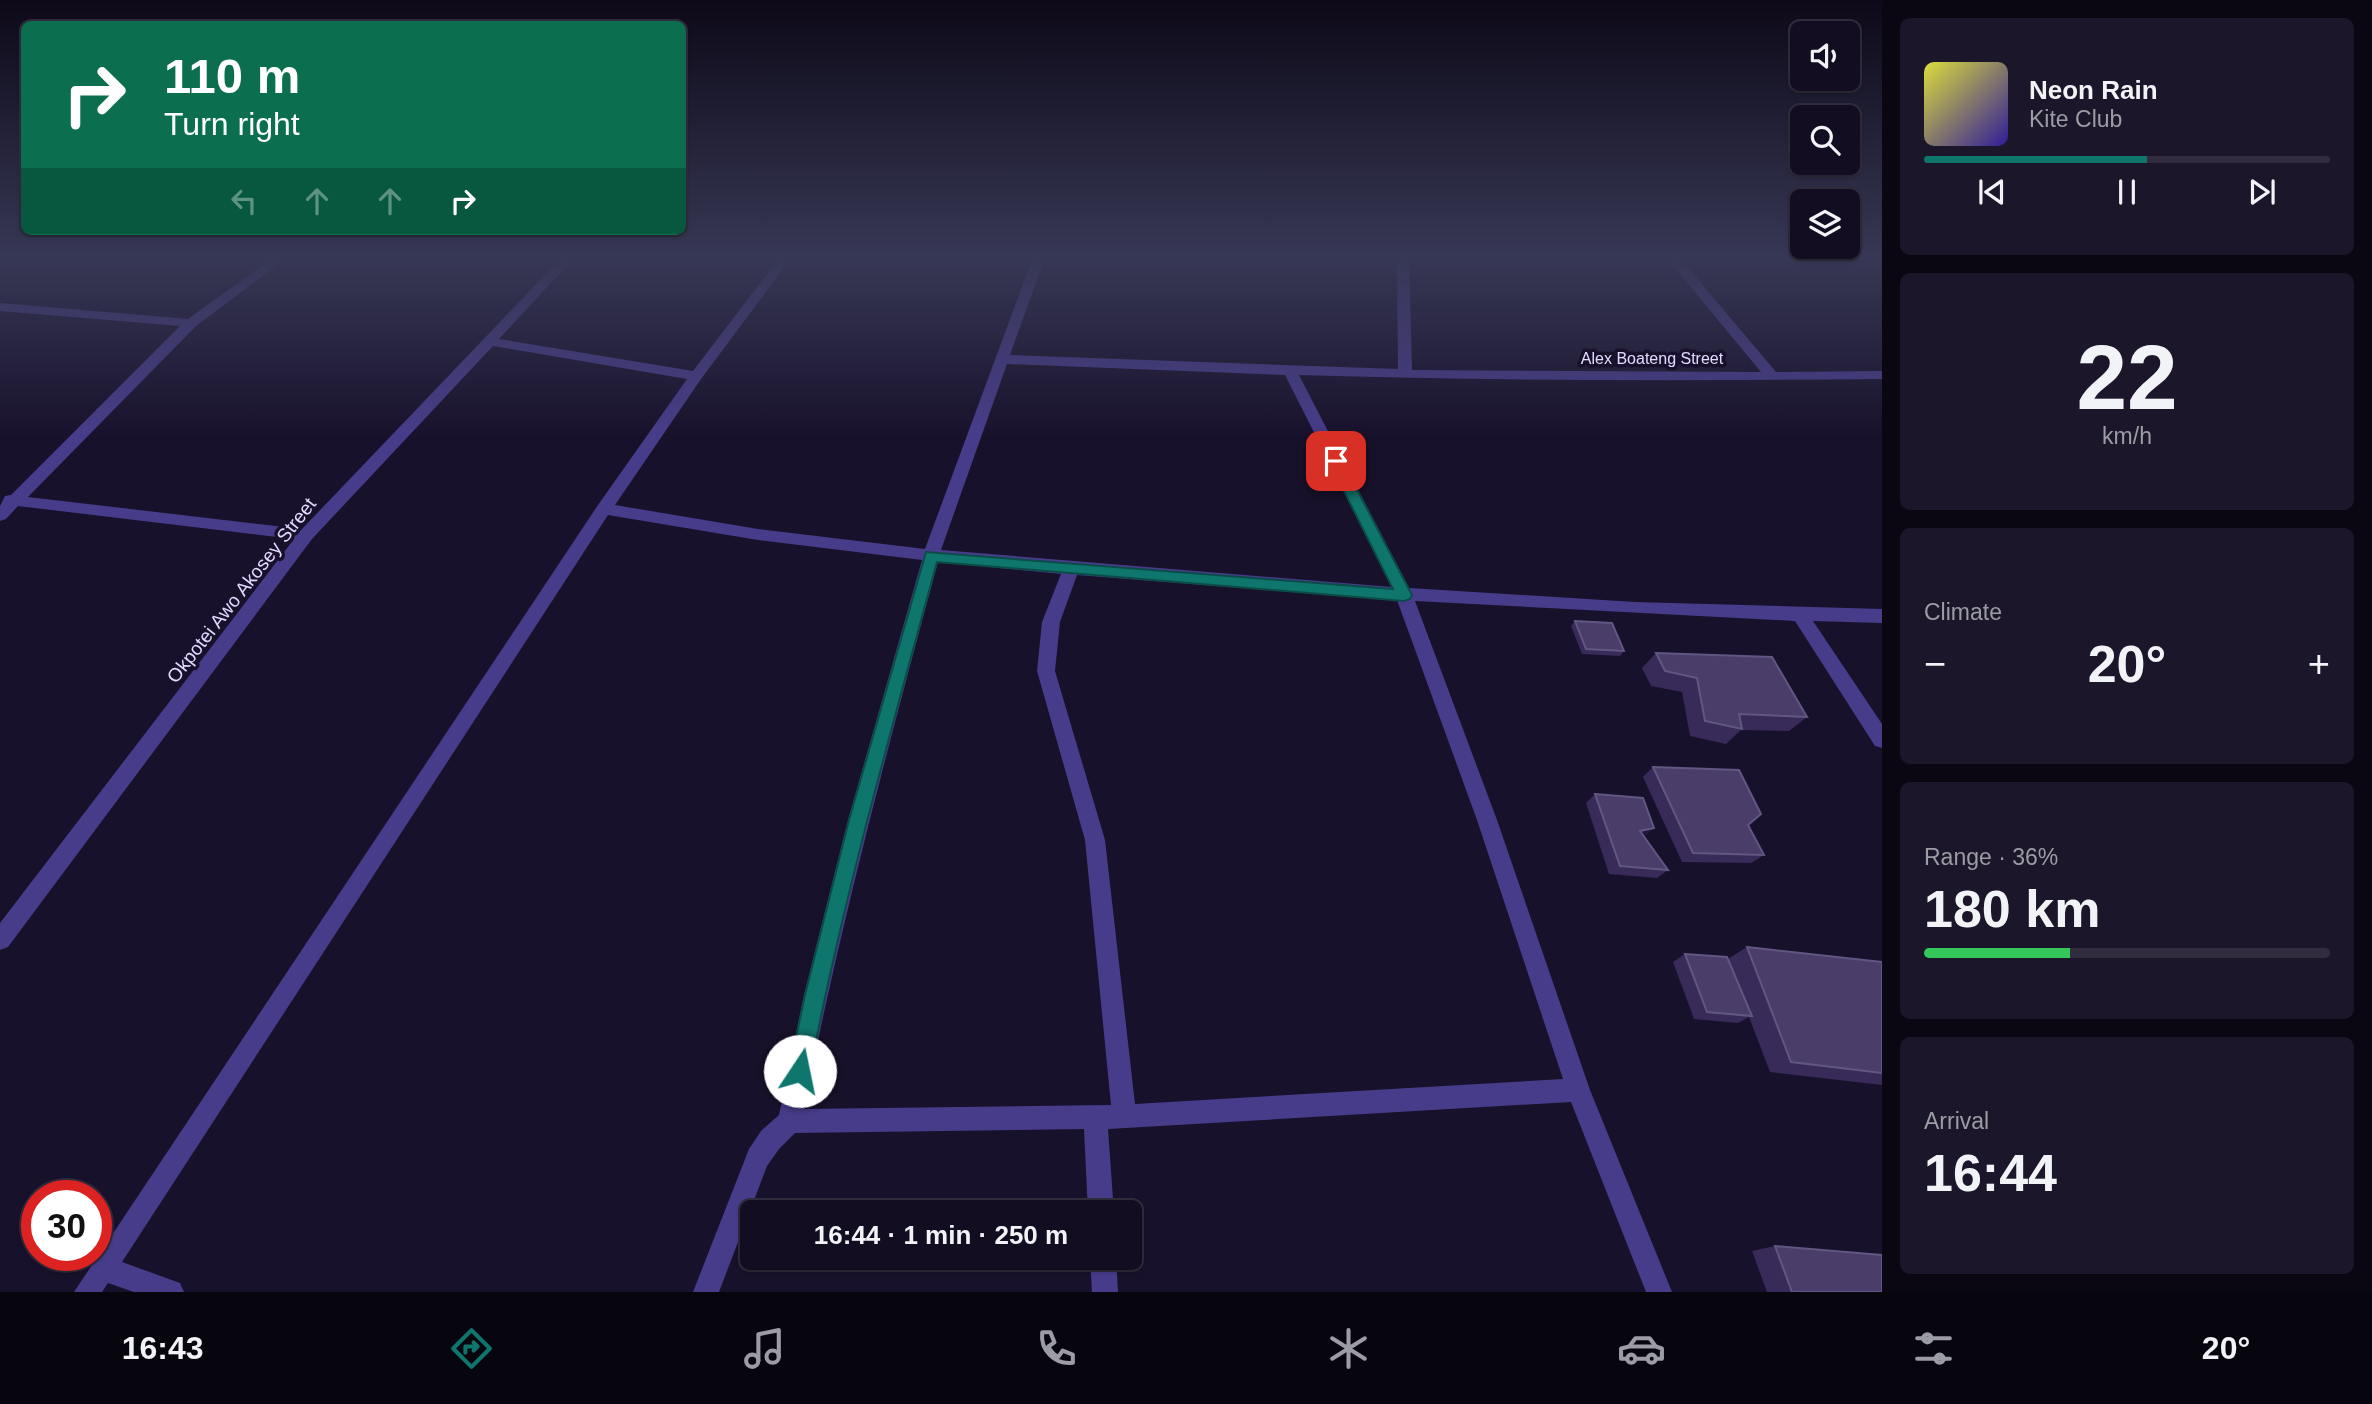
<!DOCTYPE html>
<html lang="en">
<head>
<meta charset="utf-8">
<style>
  :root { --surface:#120d20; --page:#1b1629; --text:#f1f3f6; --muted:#9c9ca5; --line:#312d3e; --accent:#0f766e }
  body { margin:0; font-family:Arial,sans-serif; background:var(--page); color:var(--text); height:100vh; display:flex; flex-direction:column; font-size:26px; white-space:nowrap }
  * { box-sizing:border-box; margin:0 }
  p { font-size:23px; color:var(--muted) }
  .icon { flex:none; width:38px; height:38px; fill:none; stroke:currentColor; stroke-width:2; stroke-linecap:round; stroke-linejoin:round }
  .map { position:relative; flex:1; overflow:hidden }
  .side { display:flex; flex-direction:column; gap:18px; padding:18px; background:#0a0712; width:490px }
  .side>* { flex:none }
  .guide { position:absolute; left:21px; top:21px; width:665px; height:214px; border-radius:10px; box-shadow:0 2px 5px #0004,0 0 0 2px var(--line); background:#0b6e4f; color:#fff; overflow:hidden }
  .buttons { position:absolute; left:1790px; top:21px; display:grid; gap:14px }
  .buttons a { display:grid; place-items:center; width:70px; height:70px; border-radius:10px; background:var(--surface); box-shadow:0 2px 5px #0004,0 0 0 2px var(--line); font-size:35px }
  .speed { position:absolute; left:21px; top:1180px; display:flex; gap:14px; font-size:35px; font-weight:700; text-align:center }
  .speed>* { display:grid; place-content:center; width:91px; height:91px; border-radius:50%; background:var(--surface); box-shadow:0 2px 5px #0004,0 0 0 2px var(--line); line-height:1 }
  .speed .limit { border:10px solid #d22; background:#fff; color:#111 }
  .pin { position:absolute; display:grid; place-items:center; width:60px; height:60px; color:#fff; margin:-30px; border-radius:14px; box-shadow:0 4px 10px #0006 }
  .me { position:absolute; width:77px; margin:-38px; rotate:11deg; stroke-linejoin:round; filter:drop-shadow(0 0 5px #0008) }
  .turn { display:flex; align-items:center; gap:24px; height:147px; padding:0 28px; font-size:32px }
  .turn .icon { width:91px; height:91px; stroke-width:2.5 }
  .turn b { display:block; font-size:49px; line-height:60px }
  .lanes { display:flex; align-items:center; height:66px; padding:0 28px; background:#0003; justify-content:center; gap:35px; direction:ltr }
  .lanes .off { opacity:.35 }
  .big { font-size:52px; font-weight:700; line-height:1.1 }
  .side .tile { flex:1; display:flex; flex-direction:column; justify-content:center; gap:10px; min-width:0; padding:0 24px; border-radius:10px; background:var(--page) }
  .side .dial { align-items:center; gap:0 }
  .dial b { font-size:91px; line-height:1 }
  .song { display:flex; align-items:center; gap:21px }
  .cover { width:84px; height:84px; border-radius:10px; background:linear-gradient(135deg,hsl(60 70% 55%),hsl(250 70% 35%)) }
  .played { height:7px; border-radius:4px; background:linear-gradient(90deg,var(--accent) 55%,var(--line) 55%) }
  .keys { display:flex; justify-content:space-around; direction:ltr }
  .heat { display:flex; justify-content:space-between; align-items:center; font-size:38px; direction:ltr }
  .charge { height:10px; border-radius:5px; background:linear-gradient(90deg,#34c759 36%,var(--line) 0) }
  .trip { position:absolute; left:740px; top:1200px; width:402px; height:70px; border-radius:10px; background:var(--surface); box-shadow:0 2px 5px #0004,0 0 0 2px var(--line); font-weight:700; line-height:70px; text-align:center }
  .menu { display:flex; height:112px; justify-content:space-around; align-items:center; background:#07050d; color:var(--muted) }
  .menu .icon { width:49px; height:49px }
  .menu .active { color:var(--accent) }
  .menu b { font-size:32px; color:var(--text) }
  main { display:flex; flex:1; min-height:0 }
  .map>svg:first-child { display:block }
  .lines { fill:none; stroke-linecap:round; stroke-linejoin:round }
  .street { fill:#473c8a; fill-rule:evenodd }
  .wall { fill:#382a59 }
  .shaded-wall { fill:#23183f }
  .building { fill:#4a3d6a; stroke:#625682; stroke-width:2 }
  .route { fill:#0f766e; stroke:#0a4d48; stroke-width:2 }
  .labels { text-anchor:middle; stroke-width:7; stroke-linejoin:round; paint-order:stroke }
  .far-street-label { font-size:16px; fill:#e3dbff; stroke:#18112b }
  .street-label { font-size:19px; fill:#e3dbff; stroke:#18112b }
</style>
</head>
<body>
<main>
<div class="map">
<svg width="1882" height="1292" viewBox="0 0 1882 1292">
  <rect width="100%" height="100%" fill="#18112b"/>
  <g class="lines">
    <g class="street">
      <path d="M 274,257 L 288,257 L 196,326 L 28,497 L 302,529 L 562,257 L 575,257 L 499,339 L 693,371 L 780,257 L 792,257 L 701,379 L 615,505 L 758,529 L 925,549 L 1033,257 L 1045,257 L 1010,355 L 1398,369 L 1397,257 L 1409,257 L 1412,370 L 1761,372 L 1666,257 L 1679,257 L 1776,372 L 1882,371 L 1882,379 C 1688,381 1493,381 1299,375 L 1409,588 L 1635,602 L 1882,609 L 1882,623 L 1813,621 L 1882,724 L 1882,748 L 1875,746 L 1795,621 L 1415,601 L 1497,820 L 1590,1090 L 1672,1292 L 1646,1292 L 1571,1102 L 1108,1129 L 1114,1213 L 1088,1213 L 1084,1129 L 795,1133 L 779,1149 L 767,1166 L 719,1292 L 693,1292 L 749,1149 L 761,1131 L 779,1115 L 804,995 L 848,820 L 922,560 L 758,540 L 608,515 L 122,1262 L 180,1283 L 184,1292 L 134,1292 L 108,1283 L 102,1292 L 74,1292 L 598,505 L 687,379 L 493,346 L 312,539 L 8,947 L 0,950 L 0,923 L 294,539 L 18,506 L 6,519 L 0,521 L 0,506 L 5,496 L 11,495 L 180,326 L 0,311 L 0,303 L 188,319 ZM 1007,364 L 1285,375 L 1392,587 L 941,550 ZM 938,562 L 1061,574 L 1042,622 L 1037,671 L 1085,840 L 1111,1105 L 804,1109 C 840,924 889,744 938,562 ZM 1077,575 L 1397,600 L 1477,820 L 1563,1079 L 1135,1104 L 1105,840 L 1055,671 L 1060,622 Z"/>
      <polygon points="1090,1258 1116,1258 1118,1292 1092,1292"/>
    </g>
  </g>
  <g class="wall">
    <polygon points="1575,621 1624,651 1620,656 1582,654 1571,626"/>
    <polygon points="1656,653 1807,717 1789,731 1741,730 1726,744 1690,736 1682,692 1651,686 1642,668"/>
    <polygon points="1653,767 1748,825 1764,855 1751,863 1682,862 1643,777"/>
    <polygon points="1595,794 1654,828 1644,836 1668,870 1657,878 1609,874 1586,803"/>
    <polygon points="1747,947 1882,962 1882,1085 1770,1072 1749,1017 1738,1023 1694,1019 1673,962 1685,954 1728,959"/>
    <polygon points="1775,1246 1882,1292 1767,1292 1752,1251"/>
  </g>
  <polygon class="shaded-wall" points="1654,828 1644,837 1640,831"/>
  <g class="building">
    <polygon points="1575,621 1612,623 1624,651 1586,649"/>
    <polygon points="1656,653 1772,657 1807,717 1739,714 1742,729 1705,721 1697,678 1665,671"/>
    <polygon points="1653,767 1739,770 1761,814 1748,825 1764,855 1693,853"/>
    <polygon points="1595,794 1643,798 1654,828 1640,831 1668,870 1620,866"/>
    <polygon points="1747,947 1882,962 1882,1073 1791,1062"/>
    <polygon points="1685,954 1727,957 1752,1016 1707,1012"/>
    <polygon points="1775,1246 1882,1255 1882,1292 1792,1292"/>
  </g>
  <linearGradient id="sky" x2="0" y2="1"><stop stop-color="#0d0918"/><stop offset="0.59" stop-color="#373855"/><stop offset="1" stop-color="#373855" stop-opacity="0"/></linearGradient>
  <rect width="1882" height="438" fill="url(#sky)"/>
  <path class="route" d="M 1336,456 L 1342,461 L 1412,595 L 1410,599 L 1404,601 L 937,562 C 891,731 843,899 810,1071 L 807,1078 L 800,1081 L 792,1078 L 789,1071 L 805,995 L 849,820 L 926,552 L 1393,589 L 1329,461 Z"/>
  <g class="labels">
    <g class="far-street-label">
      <text x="1652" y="364">Alex Boateng Street</text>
    </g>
    <g class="street-label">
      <text transform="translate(241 590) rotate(-52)" y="7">Okpotei Awo Akosey Street</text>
    </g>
  </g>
</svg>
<div class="buttons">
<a><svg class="icon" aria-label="sound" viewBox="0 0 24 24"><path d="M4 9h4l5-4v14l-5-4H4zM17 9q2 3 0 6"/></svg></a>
<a><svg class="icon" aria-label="search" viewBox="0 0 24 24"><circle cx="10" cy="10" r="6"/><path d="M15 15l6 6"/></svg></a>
<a><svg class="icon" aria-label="layers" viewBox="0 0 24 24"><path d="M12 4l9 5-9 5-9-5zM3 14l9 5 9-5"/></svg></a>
</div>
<div class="speed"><div class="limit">30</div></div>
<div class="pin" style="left:1336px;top:461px;background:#d93025"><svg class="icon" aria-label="arrive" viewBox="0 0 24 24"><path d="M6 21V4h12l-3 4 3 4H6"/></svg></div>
<svg class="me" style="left:800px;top:1071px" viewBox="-20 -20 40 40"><circle r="19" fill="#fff"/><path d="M0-13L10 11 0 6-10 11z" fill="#0f766e"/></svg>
<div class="trip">16:44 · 1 min · 250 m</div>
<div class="guide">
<div class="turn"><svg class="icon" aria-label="right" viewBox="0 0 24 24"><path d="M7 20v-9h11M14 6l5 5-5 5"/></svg><div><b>110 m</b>Turn right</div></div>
<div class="lanes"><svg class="icon off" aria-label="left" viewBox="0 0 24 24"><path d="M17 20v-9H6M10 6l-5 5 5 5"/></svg><svg class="icon off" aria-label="ahead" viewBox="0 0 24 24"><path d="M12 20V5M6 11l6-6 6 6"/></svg><svg class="icon off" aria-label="ahead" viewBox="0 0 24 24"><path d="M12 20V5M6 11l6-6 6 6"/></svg><svg class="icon" aria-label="right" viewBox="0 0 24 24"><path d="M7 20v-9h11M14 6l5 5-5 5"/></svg></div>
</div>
</div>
<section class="side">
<div class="tile">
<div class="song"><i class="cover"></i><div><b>Neon Rain</b><p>Kite Club</p></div></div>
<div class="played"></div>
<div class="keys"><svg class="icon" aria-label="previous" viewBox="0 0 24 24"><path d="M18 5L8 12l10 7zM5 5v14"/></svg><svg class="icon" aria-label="pause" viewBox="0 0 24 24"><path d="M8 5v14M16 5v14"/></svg><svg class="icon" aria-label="next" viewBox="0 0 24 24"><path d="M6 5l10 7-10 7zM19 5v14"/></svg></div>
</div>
<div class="tile dial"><b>22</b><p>km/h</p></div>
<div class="tile"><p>Climate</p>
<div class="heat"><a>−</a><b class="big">20°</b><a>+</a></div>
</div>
<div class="tile"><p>Range · 36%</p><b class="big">180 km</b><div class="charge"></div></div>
<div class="tile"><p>Arrival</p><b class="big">16:44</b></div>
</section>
</main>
<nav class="menu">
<b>16:43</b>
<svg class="icon active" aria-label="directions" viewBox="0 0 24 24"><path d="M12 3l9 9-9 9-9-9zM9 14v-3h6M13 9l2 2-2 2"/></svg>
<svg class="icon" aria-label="music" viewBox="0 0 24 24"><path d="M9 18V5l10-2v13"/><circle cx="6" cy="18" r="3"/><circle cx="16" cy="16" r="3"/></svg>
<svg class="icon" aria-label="phone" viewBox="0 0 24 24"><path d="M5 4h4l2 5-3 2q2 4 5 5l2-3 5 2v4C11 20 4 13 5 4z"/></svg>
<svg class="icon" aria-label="climate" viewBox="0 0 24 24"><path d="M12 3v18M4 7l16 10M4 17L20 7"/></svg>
<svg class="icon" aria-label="car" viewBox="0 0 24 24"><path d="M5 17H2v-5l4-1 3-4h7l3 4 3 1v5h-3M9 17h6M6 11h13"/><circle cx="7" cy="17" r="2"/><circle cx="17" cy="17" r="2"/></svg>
<svg class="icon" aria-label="filters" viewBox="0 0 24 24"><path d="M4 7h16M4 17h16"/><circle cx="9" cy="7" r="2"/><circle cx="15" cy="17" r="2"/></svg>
<b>20°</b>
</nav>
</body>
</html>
